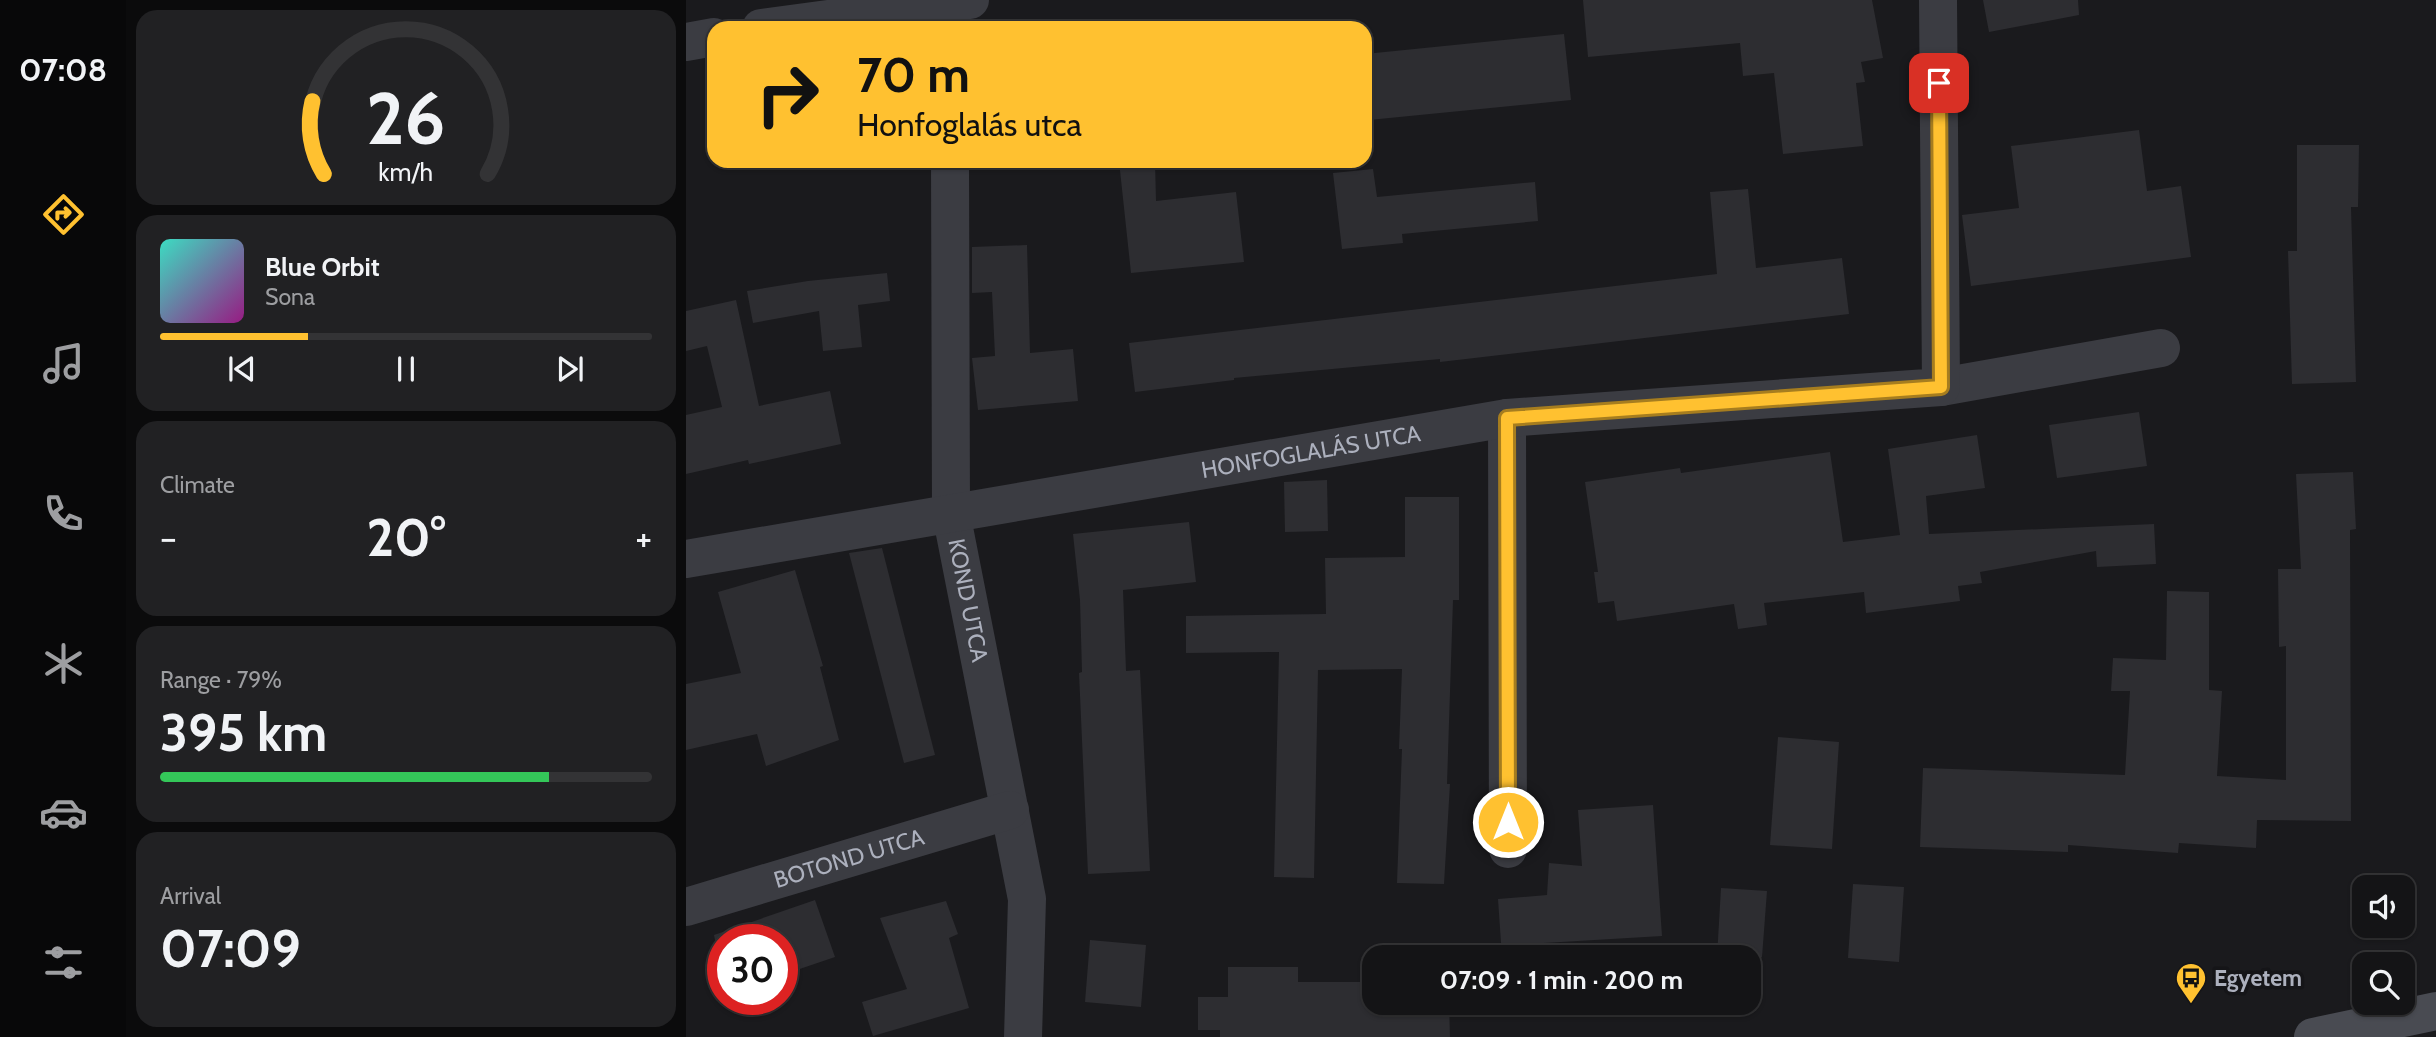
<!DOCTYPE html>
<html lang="en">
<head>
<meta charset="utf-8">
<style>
  :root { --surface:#141416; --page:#212123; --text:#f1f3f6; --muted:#9d9ea1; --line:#333335; --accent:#ffc130 }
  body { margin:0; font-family:Cabin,sans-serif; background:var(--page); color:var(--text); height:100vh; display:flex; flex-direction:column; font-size:26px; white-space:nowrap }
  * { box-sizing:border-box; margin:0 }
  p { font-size:23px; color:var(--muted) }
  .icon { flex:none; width:38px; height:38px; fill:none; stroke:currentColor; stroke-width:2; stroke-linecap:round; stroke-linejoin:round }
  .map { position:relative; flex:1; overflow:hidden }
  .sheet { display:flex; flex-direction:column; gap:10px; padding:10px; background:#0b0b0c; width:560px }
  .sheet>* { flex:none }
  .banner { position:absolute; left:21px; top:21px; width:665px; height:147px; border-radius:21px; box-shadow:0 2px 5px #0004,0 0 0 2px var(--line); background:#ffc130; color:#111; overflow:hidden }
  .controls { position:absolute; left:1666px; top:875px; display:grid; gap:14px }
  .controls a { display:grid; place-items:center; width:63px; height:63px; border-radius:14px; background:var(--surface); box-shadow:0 2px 5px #0004,0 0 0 2px var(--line); font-size:35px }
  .speed { position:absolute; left:21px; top:924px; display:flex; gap:14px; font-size:35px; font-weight:700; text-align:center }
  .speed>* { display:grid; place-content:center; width:91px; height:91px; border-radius:50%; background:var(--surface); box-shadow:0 2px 5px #0004,0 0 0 2px var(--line); line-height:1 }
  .speed .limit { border:10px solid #d22; background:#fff; color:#111 }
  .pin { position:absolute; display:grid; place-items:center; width:60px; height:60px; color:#fff; margin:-30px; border-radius:14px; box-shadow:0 4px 10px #0006 }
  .me { position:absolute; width:77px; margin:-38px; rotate:0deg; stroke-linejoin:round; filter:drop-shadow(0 0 5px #0008) }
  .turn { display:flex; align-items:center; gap:24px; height:147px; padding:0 35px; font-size:32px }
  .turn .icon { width:91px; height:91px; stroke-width:2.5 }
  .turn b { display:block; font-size:49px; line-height:60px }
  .big { font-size:52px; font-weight:800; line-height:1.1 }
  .sheet .widget { flex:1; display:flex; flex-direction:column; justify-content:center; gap:10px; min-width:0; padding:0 24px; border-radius:21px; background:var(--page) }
  .sheet .dial { align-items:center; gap:0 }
  .dial svg { height:182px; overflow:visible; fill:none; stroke:var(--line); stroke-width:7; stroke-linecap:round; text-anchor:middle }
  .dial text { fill:var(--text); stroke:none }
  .song { display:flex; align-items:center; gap:21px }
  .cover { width:84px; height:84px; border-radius:10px; background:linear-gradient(135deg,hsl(170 70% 55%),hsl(310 70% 35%)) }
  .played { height:7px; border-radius:4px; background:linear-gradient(90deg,var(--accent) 30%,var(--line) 30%) }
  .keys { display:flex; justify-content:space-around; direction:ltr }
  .heat { display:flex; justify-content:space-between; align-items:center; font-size:38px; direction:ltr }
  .charge { height:10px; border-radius:5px; background:linear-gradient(90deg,#34c759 79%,var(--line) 0) }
  .trip { position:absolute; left:676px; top:945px; width:399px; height:70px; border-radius:21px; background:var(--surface); box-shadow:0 2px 5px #0004,0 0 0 2px var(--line); font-weight:800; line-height:70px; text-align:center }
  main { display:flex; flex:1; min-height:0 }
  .tab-bar { display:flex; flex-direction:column; width:126px; justify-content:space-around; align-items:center; background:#080809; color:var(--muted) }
  .tab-bar .icon { width:49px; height:49px }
  .tab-bar .selected { color:var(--accent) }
  .tab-bar b { font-size:32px; color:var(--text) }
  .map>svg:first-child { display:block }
  .building { fill:#2d2d31 }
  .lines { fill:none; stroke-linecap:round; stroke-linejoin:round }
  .street { stroke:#3b3c42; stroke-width:38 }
  .secondary { stroke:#494b52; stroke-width:38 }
  .route-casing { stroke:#a67d1f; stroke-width:18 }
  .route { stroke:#ffc130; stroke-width:12 }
  .labels { text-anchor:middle; stroke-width:7; stroke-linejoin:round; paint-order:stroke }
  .street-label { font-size:23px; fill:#acb0bd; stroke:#151518 }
  .poi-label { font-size:23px; font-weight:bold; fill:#acb0bd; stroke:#151518; text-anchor:start }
</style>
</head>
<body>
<main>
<nav class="tab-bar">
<b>07:08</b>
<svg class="icon selected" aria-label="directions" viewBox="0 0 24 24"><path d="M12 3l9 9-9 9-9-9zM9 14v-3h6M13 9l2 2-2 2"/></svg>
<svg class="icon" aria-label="music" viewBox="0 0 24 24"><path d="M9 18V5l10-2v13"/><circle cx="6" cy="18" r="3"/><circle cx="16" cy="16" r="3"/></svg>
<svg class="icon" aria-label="phone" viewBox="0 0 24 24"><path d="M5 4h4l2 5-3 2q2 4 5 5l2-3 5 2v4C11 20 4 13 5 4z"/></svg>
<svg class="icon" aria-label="climate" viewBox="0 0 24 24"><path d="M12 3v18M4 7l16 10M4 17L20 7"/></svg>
<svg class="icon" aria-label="car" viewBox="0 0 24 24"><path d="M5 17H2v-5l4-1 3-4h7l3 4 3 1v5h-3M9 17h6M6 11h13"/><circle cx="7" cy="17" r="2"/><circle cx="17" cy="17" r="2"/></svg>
<svg class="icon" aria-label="filters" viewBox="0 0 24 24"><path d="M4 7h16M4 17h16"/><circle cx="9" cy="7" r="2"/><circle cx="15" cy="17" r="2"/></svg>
</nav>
<section class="sheet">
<div class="widget dial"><svg viewBox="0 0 100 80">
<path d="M14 69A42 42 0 1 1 86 69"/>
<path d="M14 69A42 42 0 0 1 9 37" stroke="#ffc130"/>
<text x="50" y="56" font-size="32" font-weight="700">26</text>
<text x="50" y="72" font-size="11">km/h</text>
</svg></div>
<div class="widget">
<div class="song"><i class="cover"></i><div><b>Blue Orbit</b><p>Sona</p></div></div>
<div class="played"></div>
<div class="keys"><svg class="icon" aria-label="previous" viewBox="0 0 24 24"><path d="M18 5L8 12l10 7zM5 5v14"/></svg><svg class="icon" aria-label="pause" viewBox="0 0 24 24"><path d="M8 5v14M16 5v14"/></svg><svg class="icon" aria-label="next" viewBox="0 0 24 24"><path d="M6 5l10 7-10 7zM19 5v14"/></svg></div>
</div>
<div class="widget"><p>Climate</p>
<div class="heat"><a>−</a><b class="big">20°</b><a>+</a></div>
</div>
<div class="widget"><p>Range · 79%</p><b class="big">395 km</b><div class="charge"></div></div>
<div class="widget"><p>Arrival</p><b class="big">07:09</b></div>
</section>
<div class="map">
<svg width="1750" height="1037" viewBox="0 0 1750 1037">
  <rect width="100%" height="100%" fill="#1a1a1d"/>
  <g class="building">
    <polygon points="897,0 1186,0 1197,58 1175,62 1179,82 1170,83 1177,146 1097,154 1088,73 1057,76 1054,43 902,57"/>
    <polygon points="1297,0 1392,0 1393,15 1303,32"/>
    <polygon points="878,34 885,100 683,120 679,54"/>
    <polygon points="1453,130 1461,191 1495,186 1505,257 1285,286 1276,215 1333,208 1325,146"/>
    <polygon points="1611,145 1673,145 1672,207 1665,207 1670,382 1606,384 1602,251 1611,251"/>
    <polygon points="433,161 469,161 470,201 550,192 558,262 445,273"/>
    <polygon points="687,169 691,197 849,182 852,221 716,234 717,243 656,249 647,173"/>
    <polygon points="1062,189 1070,268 1156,258 1163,314 754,362 754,359 548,378 548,380 449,392 443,343 1031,274 1024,192"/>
    <polygon points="341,245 344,353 387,349 392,401 292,410 286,358 309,356 306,292 286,293 286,247"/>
    <polygon points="201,273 204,301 172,305 176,347 137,351 133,311 67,323 61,291 122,281"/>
    <polygon points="50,300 73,406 144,391 155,444 63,464 62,460 0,474 0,415 36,407 21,346 0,351 0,311"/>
    <polygon points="1453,412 1461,466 1371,478 1363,425"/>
    <polygon points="1291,435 1299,488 1240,496 1243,534 1468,524 1470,564 1411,567 1410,551 1294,572 1296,583 1272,586 1274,601 1180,613 1178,592 1078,603 1081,625 1052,629 1048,604 931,621 928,601 912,603 908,572 912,572 899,482 994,468 995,473 1144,452 1157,542 1214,535 1202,449"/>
    <polygon points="1667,472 1670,529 1664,530 1665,821 1571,820 1570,848 1493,843 1492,853 1382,845 1382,852 1234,847 1237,768 1439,775 1444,691 1425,691 1427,658 1480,660 1481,591 1523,592 1523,690 1536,691 1531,776 1600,780 1600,646 1593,647 1592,569 1615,569 1610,474"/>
    <polygon points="641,480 642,531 599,532 598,482"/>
    <polygon points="719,497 773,497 773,600 767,600 761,784 764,784 758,884 711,883 716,749 713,749 716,669 632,670 628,878 588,877 593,652 500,653 500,616 640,614 639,558 719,557"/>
    <polygon points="503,522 510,582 437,590 440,671 454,670 464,871 402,874 393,673 396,672 394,600 387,534"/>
    <polygon points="196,548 249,755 218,763 163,553"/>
    <polygon points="109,570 137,666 134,667 153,740 80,766 71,734 0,750 0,684 55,673 32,592"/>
    <polygon points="1092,737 1153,742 1146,849 1084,845"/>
    <polygon points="967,805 976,936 858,943 860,957 816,957 812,899 861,895 863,863 896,866 892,810"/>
    <polygon points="1167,884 1218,887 1213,962 1162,958"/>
    <polygon points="1035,888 1081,891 1076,957 1031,957"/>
    <polygon points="129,900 149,957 96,975 96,940 29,940 28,935"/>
    <polygon points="260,901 272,934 263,938 283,1008 187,1036 176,1002 221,989 194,918"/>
    <polygon points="404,940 460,945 455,1007 399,1002"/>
    <polygon points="542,967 612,967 612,982 688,982 688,1003 763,1003 764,1037 534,1037 534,1030 512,1030 512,997 542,997"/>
  </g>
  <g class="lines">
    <g class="street">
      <polyline points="75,28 284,0"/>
      <polyline points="0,42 28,37"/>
      <path id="s1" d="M 264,161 L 265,513 L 341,899 L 337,1037"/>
      <polyline points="1255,387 1475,348"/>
      <polyline points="821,418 822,849"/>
      <path id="s2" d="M 0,559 L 821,418 L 1255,387 L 1252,0"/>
      <path id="s3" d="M 0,907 L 324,810"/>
    </g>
    <polyline class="secondary" points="1627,1037 1750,1011"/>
  </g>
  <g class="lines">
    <g class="route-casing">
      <polyline id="route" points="822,822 821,418 1255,387 1253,83"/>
    </g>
    <use href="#route" class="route"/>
  </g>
  <defs>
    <g id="bus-pin" transform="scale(1.575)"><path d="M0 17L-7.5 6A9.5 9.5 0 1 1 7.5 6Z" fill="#ffc130" stroke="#151518"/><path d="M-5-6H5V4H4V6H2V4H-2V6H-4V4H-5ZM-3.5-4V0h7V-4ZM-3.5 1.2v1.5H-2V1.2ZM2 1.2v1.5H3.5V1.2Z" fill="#111"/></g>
  </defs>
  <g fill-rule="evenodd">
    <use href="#bus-pin" x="1505" y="978"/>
  </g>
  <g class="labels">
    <g class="street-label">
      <text dy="8" stroke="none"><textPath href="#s2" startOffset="634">HONFOGLALÁS UTCA</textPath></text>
      <text dy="8" stroke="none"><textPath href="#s1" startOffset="441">KOND UTCA</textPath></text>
      <text dy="8" stroke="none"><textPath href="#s3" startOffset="170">BOTOND UTCA</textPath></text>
    </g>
    <g class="poi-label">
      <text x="1528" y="986">Egyetem</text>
    </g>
  </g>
</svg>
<div class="controls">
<a><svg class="icon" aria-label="sound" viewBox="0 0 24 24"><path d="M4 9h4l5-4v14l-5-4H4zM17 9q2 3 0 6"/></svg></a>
<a><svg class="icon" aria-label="search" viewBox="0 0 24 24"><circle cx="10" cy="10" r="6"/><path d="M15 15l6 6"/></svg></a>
</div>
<div class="speed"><div class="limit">30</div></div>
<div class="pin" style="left:1253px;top:83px;background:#d93025"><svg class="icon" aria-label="arrive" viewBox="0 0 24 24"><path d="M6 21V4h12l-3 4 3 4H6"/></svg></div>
<svg class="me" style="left:822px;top:822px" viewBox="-20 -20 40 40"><circle r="17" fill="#ffc130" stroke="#fff" stroke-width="3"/><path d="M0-11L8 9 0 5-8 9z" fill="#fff"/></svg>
<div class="trip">07:09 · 1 min · 200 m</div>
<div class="banner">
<div class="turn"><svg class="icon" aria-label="right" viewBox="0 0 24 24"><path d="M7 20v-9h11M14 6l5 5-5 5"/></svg><div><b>70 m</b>Honfoglalás utca</div></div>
</div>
</div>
</main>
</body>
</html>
